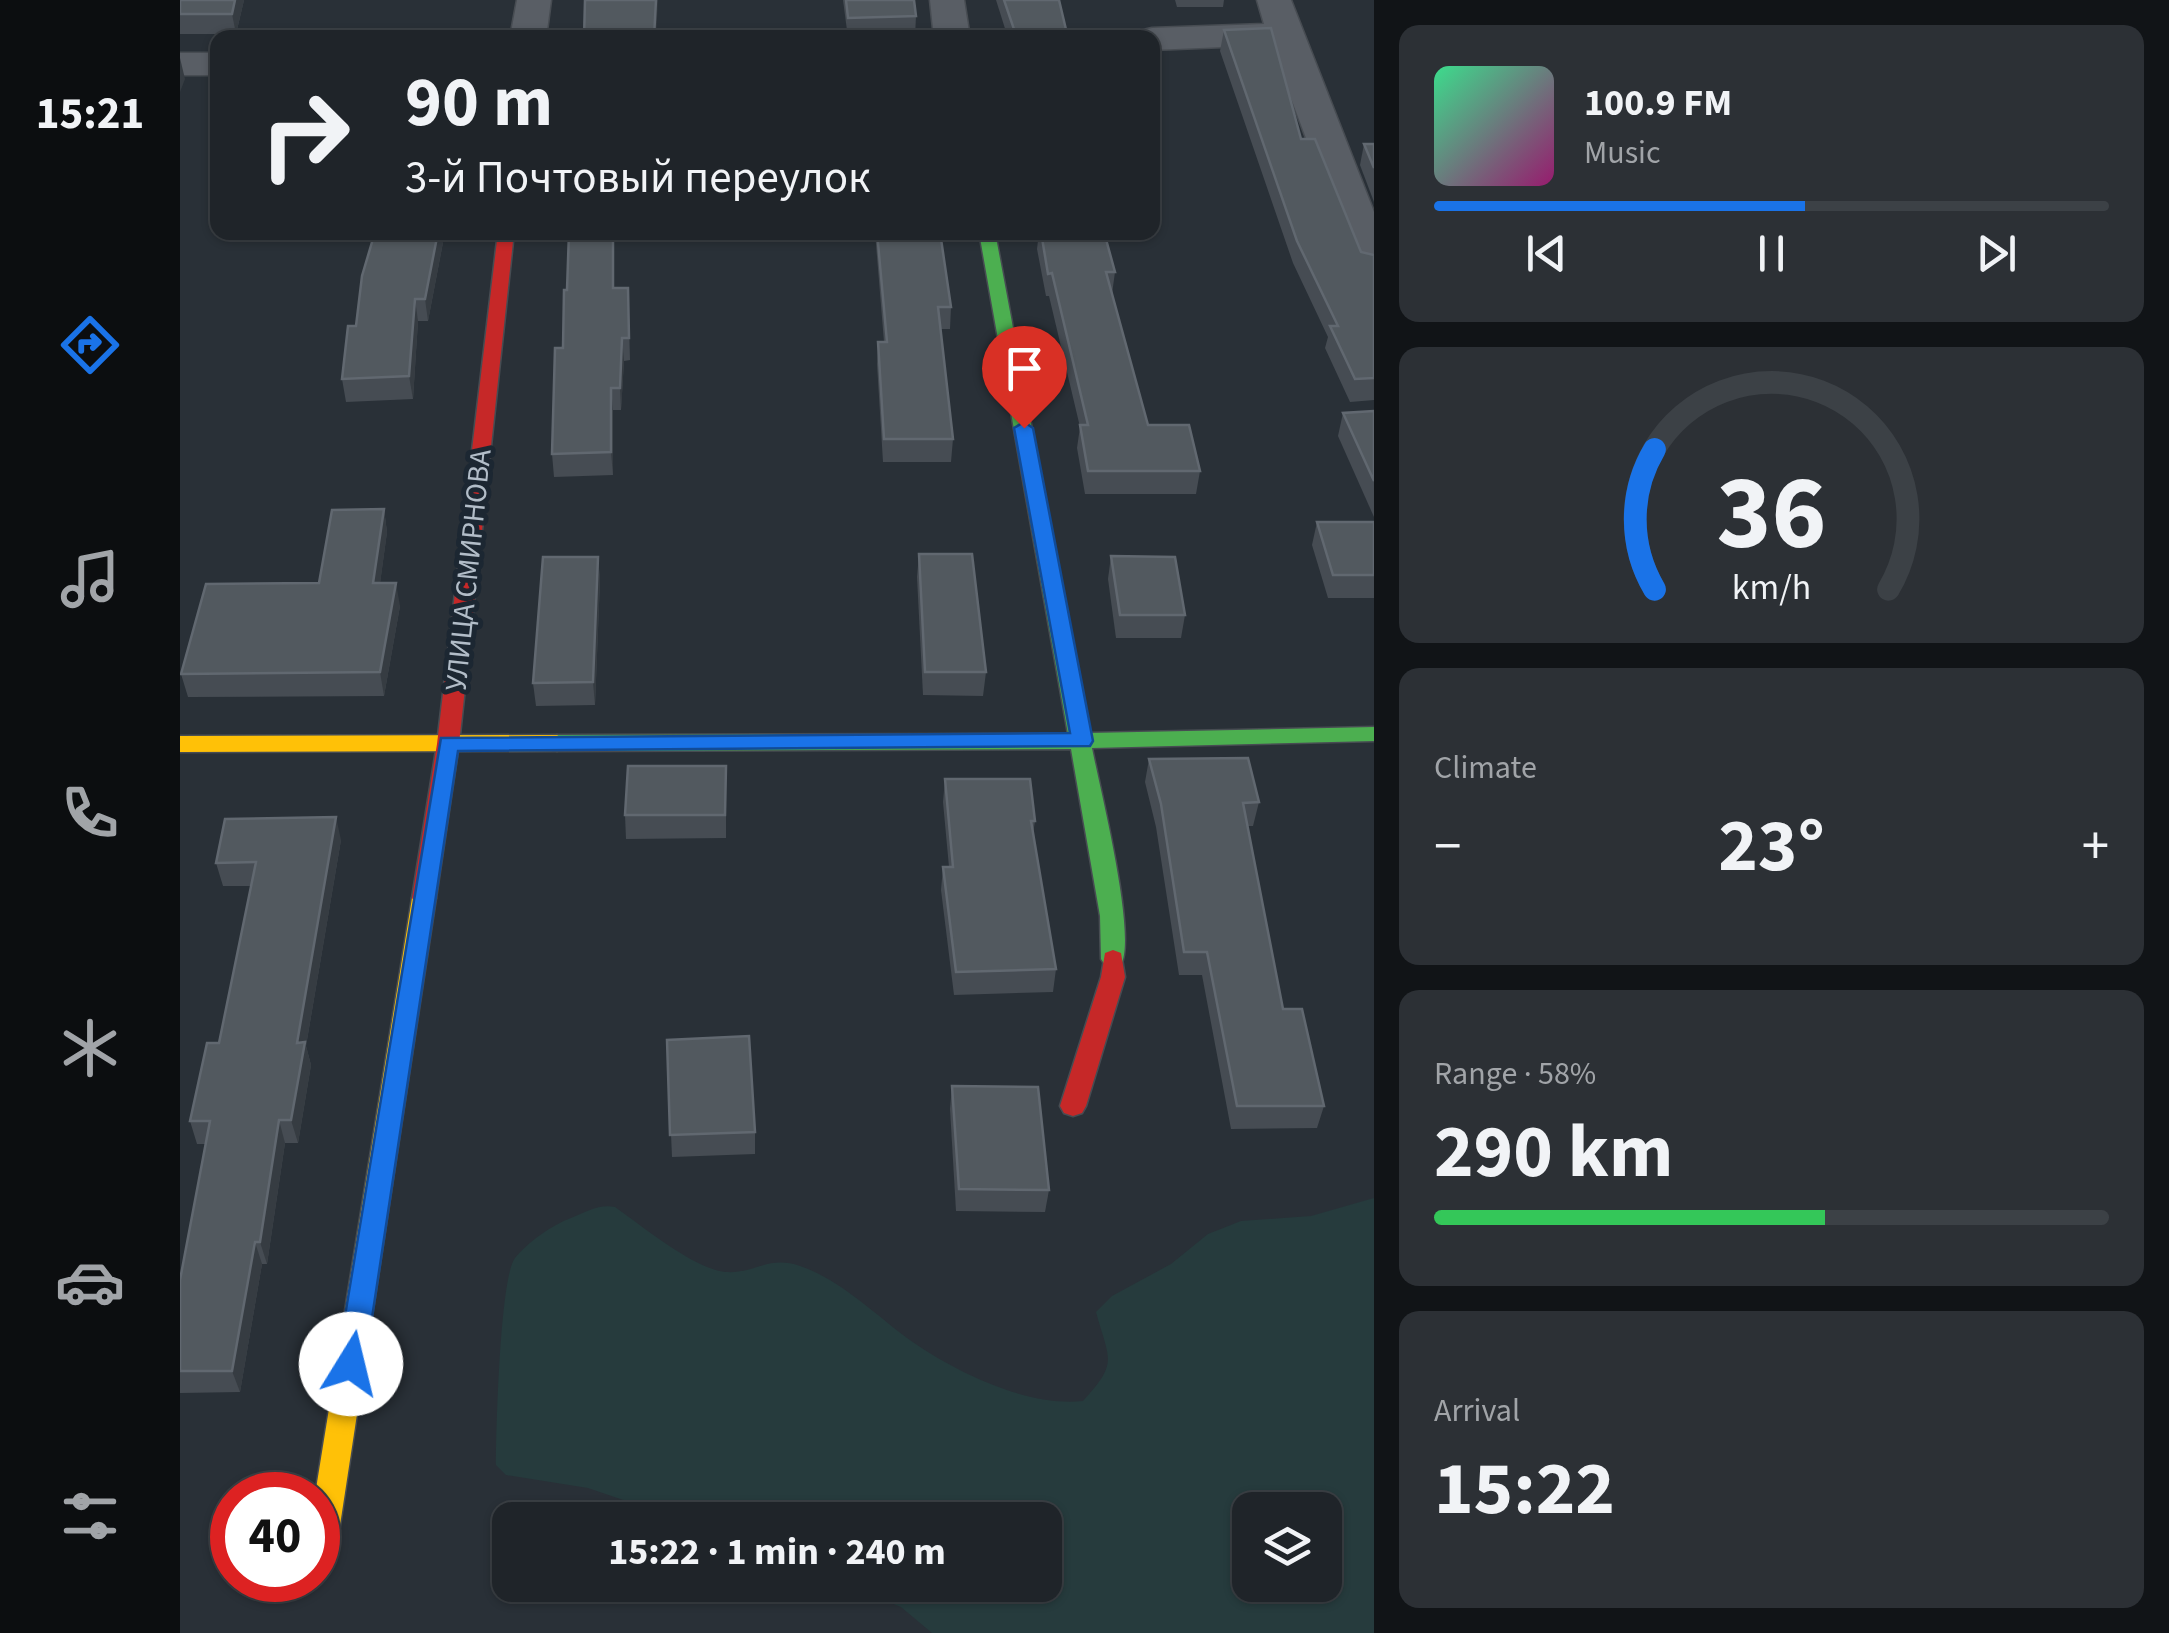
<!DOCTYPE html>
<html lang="en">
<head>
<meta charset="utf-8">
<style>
  :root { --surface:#1f2429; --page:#2c3035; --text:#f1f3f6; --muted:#a1a4a8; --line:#3c4146; --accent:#1a73e8 }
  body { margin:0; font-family:"Source Sans 3",sans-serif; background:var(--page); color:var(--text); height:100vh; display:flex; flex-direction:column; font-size:38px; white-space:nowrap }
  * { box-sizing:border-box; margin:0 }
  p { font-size:32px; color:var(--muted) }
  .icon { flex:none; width:55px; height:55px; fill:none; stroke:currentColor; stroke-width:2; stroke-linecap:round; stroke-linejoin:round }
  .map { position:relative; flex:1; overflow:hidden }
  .details { display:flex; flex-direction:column; gap:25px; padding:25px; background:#111417; width:795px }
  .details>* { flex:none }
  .hud { position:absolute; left:30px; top:30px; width:950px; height:210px; border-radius:20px; box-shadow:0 2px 8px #0004,0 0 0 2px var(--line); background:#1f2429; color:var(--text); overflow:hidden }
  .buttons { position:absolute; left:1052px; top:1492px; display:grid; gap:20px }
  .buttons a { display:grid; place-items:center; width:110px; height:110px; border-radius:20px; background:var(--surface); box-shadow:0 2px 8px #0004,0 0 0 2px var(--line); font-size:50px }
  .speed { position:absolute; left:30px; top:1472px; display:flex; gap:20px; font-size:50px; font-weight:700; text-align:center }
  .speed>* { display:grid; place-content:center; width:130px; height:130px; border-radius:50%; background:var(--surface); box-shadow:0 2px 8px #0004,0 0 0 2px var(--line); line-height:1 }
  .speed .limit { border:15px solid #d22; background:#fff; color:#111 }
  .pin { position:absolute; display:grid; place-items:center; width:85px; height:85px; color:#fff; margin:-102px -42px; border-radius:50% 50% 50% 0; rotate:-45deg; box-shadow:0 0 10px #0007 }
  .pin .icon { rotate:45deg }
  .me { position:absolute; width:110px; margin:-55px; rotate:9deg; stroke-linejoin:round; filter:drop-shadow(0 0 8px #0008) }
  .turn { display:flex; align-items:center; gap:35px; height:210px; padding:0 30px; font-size:45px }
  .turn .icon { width:130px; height:130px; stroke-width:2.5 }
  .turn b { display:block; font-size:70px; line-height:85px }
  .big { font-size:75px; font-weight:700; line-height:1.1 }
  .details .tile { flex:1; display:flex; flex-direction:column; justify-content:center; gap:15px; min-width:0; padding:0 35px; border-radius:20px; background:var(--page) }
  .details .dial { align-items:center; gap:0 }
  .dial svg { height:260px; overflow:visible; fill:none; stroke:var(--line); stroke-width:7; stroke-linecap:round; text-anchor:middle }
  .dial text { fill:var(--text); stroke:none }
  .song { display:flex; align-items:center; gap:30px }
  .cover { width:120px; height:120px; border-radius:15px; background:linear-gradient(135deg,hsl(150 70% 55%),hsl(320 70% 35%)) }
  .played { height:10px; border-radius:5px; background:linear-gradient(90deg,var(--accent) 55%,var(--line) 55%) }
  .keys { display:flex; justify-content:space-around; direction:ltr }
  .heat { display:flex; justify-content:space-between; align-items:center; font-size:55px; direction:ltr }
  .charge { height:15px; border-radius:8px; background:linear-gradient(90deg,#34c759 58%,var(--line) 0) }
  .trip { position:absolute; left:312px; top:1502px; width:570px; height:100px; border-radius:20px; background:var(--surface); box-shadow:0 2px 8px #0004,0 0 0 2px var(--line); font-weight:700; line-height:100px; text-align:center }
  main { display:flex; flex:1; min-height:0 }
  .tabs { display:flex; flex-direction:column; width:180px; justify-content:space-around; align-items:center; background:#0c0e10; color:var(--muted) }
  .tabs .icon { width:70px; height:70px }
  .tabs .current { color:var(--accent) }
  .tabs b { font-size:45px; color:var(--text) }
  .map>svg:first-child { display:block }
  .green { fill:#263b3d; fill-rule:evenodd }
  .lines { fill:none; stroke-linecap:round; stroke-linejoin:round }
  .street-casing { stroke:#474c52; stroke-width:3 }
  .fast-casing { stroke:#474c52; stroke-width:3 }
  .slow-casing { stroke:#474c52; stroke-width:3 }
  .jam-casing { stroke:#474c52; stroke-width:3 }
  .street { fill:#595e65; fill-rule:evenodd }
  .fast { fill:#4caf50; fill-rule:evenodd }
  .slow { fill:#ffc107; fill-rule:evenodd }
  .jam { fill:#c62828; fill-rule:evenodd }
  .wall { fill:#464c53 }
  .shaded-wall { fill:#363c42 }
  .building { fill:#52595f; stroke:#616870; stroke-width:2.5 }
  .route { fill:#1a73e8; stroke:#114b97; stroke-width:2.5 }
  .labels { text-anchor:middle; stroke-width:10; stroke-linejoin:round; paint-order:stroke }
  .street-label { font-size:30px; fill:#b2bdc8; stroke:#1c2732 }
</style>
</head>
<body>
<main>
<nav class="tabs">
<b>15:21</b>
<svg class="icon current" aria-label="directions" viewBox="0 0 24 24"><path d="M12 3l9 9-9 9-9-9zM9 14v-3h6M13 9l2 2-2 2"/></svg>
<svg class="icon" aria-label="music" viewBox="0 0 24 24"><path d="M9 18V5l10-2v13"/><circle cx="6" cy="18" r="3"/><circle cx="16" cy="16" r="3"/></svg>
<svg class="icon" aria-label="phone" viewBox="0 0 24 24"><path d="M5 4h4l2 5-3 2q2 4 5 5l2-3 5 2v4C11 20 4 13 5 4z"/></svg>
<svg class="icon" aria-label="climate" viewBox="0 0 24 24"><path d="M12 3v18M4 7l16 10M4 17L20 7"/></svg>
<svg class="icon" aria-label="car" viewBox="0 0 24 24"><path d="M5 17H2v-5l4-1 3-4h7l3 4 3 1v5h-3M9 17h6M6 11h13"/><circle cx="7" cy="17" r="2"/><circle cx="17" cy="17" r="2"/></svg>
<svg class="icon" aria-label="filters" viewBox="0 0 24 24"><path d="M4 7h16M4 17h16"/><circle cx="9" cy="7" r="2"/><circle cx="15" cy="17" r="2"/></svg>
</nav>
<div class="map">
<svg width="1194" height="1633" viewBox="0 0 1194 1633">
  <rect width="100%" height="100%" fill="#293037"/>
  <path class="green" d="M 1194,1198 L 1194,1633 L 752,1633 L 721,1607 L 666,1585 L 865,1585 L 865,1520 L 502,1520 L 408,1488 L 326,1475 L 316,1465 C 316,1433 320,1277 335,1258 C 348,1242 372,1225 391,1218 C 406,1212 419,1204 435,1207 C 461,1225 515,1270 546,1272 C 574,1274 588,1255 620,1266 C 659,1279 695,1314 727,1338 C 773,1371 846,1407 903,1401 C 939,1362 929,1360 916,1312 L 932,1296 L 991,1264 L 1028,1234 L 1061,1221 L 1131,1216 ZM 1070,1510 L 1145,1510 L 1145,1585 L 1070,1585 Z"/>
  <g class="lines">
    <g class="street-casing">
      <g id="street">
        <polygon points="337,0 371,0 366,38 330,38"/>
        <polygon points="750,0 784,0 790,38 754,38"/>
        <polygon points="1077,0 1111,0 1194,212 1194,275 1179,272 1173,263 1091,45 972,50 972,38 955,38 959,31 972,28 1084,24"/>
        <rect x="0" y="53" width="38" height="22"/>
      </g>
    </g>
    <g class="fast-casing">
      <path id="fast" d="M 799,232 L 815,232 L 909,733 L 1194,727 L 1194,741 L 912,748 C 920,789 957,935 941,965 L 925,965 L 921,959 L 920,916 L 891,749 L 377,751 L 366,743 L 377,735 L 888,734 Z"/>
    </g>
    <g class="slow-casing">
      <g id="slow">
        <polygon points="377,735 388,743 377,751 0,752 0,736"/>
        <polygon points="244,889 252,892 256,898 155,1558 151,1568 140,1573 135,1495 232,898 236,892"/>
      </g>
    </g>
    <g class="jam-casing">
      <g id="jam">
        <polygon points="318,232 334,232 279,744 256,898 252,904 236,904 232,898 257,744"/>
        <polygon points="933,950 941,953 945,977 906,1106 902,1113 893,1116 884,1113 880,1106 921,977 925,953"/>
      </g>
    </g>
    <use href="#street" class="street"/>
    <use href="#fast" class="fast"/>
    <use href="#slow" class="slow"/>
    <use href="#jam" class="jam"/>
  </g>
  <g class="wall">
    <polygon points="0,0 64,0 56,34 0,34"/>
    <polygon points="663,0 734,0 736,16 735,37 668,38"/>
    <polygon points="816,0 879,0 888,38 828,38"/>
    <polygon points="995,0 1044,0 1043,7 997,7"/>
    <polygon points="1044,30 1121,139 1181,252 1194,255 1194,400 1170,402 1145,348 1148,337 1113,263 1040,51"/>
    <polygon points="1184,144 1194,144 1194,202 1180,165"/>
    <polygon points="195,232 265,232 248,321 238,321 233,399 166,402 162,379 176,326"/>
    <polygon points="695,232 760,232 771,307 770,329 761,329 773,439 771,462 703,462 697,364 698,342 704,342"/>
    <polygon points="859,232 924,232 935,272 932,294 968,425 1020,471 1016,494 905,494 897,448 900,427 869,296 866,296 857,249"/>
    <polygon points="448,288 450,360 444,361 441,410 433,410 433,475 374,477 372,454 387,290"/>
    <polygon points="1194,411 1194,517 1158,436 1163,413"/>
    <polygon points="204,509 207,532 200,583 220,606 204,696 8,697 1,674 139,583"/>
    <polygon points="1137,522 1194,522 1194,598 1148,598 1132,545"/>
    <polygon points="739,554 806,672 803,696 743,695 737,577"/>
    <polygon points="931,556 1005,615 1001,638 936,638 928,579"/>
    <polygon points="418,557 420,580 415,705 356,706 353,683"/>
    <polygon points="969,759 1079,802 1073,826 1067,826 1103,1009 1144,1106 1137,1128 1051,1129 1022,975 999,975 976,827 965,782"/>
    <polygon points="765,779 855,821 853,834 876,969 873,992 774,995 761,890 763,867 769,867 763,802"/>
    <polygon points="546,789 546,838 446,839 445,815"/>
    <polygon points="161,840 126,1046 131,1065 118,1143 105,1143 87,1264 82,1264 60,1392 0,1393 0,1280 26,1144 17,1144 10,1121 39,1043 71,886 43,886 36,863"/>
    <polygon points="487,1040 575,1132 575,1154 492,1157"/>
    <polygon points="772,1086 869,1190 865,1212 776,1211 770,1109"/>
  </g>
  <g class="shaded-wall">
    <polygon points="55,0 64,0 56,34 52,14"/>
    <polygon points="476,0 478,0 476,38 474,38"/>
    <polygon points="0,58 5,79 0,92"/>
    <polygon points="258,232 265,232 248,321 245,299"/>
    <polygon points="235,299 238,321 233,399 229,376"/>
    <polygon points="442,338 444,361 441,410 440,388"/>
    <polygon points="431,388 433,410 433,475 431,452"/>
    <polygon points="204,509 207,532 197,606 193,583"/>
    <polygon points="418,557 420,580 415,705 413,682"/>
    <polygon points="216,583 220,606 204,696 200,672"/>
    <polygon points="156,817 161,840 126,1046 131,1065 118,1143 111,1120 117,1043"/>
    <polygon points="99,1120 105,1143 87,1264 80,1242"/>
    <polygon points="75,1242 82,1264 60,1392 52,1371"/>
  </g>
  <g class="building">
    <polygon points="0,0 55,0 52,14 0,14"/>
    <polygon points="405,0 476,0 474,38 404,38"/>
    <polygon points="666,0 734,0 736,16 668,18"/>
    <polygon points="824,0 879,0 888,38 837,38"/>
    <polygon points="1091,28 1121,139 1135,139 1181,252 1194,255 1194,378 1175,379 1150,326 1158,326 1117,241 1044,30"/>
    <polygon points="1184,144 1194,144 1194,168"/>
    <polygon points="195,232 258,232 245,299 235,299 229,376 162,379 168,326 176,326 182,276"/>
    <polygon points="389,232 433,232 433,288 448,288 449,338 442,338 440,388 431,388 431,452 372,454 375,348 383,348 384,290 387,290"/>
    <polygon points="697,232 760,232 771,307 758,307 773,439 704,439 698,342 707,342"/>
    <polygon points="861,232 924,232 935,272 926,272 968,425 1009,425 1020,471 908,471 900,425 908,425 872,273 868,274"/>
    <polygon points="1194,411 1194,481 1163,413"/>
    <polygon points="204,509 193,583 216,583 200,672 1,674 26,584 139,583 152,510"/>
    <polygon points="1137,522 1194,522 1194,575 1153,575"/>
    <polygon points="739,554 792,554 806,672 745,672"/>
    <polygon points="931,556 995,557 1005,615 940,615"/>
    <polygon points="363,557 418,557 413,682 353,683"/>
    <polygon points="1068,758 1079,802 1063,803 1103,1009 1122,1009 1144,1106 1057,1106 1027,952 1004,952 981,804 969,759"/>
    <polygon points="448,766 546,766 545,815 445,815"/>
    <polygon points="765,779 850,779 855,821 851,821 876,969 776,972 763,867 773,867"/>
    <polygon points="156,817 117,1043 125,1042 111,1120 99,1120 80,1242 75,1242 52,1371 0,1371 0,1280 30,1121 10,1121 27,1043 39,1043 76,862 36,863 45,819"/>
    <polygon points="569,1036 575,1132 490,1135 487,1040"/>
    <polygon points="772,1086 858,1087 869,1190 779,1189"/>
  </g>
  <polygon class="route" points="844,422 853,428 913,741 910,746 278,751 185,1364 181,1373 171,1377 161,1373 157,1364 261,738 890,733 834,428"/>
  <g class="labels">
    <g class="street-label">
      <text transform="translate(288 570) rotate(-84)" y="10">УЛИЦА СМИРНОВА</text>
    </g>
  </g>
</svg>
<div class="buttons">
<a><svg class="icon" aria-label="layers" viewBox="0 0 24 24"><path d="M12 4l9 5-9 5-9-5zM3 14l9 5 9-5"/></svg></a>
</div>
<div class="speed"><div class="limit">40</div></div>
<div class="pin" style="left:844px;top:428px;background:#d93025"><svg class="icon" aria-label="arrive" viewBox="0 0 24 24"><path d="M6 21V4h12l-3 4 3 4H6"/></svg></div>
<svg class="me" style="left:171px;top:1364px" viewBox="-20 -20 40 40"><circle r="19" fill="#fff"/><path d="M0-13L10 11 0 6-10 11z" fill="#1a73e8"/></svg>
<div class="trip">15:22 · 1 min · 240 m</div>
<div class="hud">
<div class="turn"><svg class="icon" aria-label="right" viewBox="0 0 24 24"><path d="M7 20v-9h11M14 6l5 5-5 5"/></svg><div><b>90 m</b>3-й Почтовый переулок</div></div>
</div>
</div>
<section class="details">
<div class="tile">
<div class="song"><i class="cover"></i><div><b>100.9 FM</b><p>Music</p></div></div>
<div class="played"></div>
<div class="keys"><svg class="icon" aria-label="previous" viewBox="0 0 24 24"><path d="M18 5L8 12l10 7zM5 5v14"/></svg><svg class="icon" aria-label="pause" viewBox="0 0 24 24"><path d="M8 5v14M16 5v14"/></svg><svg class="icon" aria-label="next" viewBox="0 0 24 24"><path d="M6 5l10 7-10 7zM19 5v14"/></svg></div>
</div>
<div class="tile dial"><svg viewBox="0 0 100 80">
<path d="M14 69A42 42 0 1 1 86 69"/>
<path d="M14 69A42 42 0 0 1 14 26" stroke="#1a73e8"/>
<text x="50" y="56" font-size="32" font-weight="700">36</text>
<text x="50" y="72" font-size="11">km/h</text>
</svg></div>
<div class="tile"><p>Climate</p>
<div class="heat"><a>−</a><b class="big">23°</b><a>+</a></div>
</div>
<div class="tile"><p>Range · 58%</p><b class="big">290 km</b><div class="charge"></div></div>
<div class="tile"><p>Arrival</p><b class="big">15:22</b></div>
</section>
</main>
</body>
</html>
